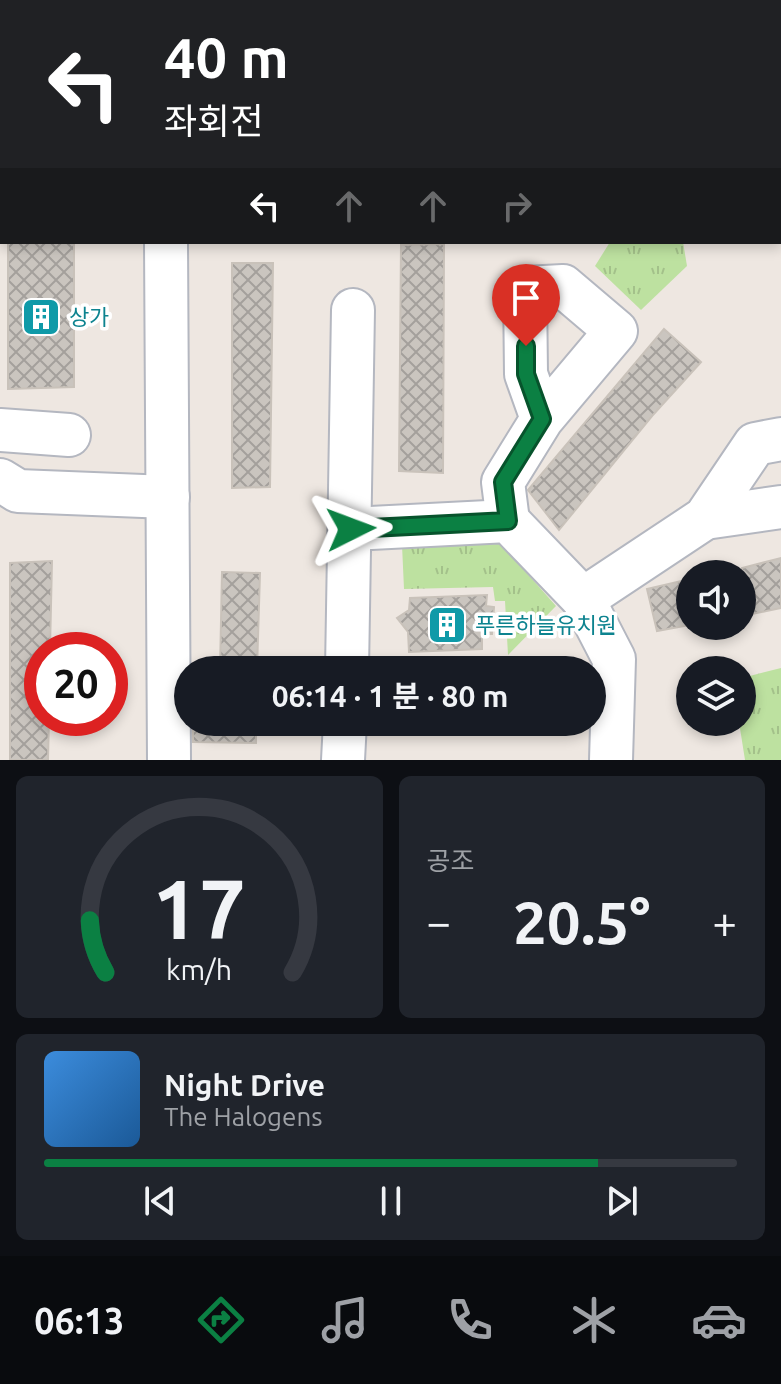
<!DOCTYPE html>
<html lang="ko">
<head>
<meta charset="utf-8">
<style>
  :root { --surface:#171b24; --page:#20242c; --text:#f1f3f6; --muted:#9ea1a6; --line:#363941; --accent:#0b8043 }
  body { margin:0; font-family:Ubuntu,"Noto Sans KR",sans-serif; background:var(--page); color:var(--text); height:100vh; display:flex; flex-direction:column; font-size:30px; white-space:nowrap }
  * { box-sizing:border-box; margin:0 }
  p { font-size:26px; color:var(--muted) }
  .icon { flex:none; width:44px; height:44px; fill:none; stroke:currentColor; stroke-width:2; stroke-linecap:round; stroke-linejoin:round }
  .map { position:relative; height:760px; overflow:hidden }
  .sheet { display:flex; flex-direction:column; gap:16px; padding:16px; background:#0d0f14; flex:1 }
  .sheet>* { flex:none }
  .banner { position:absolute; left:0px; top:0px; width:782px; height:244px; box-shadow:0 4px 12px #0003; background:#202124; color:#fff; overflow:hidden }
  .tools { position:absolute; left:676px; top:560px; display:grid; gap:16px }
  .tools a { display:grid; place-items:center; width:80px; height:80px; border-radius:50%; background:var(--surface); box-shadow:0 4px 12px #0003; font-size:40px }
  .speed { position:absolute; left:24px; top:632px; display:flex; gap:16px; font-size:40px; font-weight:700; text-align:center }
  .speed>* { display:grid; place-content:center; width:104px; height:104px; border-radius:50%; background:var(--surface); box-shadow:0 4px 12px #0003; line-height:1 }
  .speed .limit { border:12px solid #d22; background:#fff; color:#111 }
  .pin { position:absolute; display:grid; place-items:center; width:68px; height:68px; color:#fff; margin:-82px -34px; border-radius:50% 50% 50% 0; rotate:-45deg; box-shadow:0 0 8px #0007 }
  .pin .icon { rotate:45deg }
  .me { position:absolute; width:88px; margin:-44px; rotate:87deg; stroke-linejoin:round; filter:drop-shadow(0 0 6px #0008) }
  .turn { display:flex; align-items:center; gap:28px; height:168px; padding:0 32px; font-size:36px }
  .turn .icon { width:104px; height:104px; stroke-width:2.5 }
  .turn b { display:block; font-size:56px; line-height:68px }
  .lanes { display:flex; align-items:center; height:76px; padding:0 32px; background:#0003; justify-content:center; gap:40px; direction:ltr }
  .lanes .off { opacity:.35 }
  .big { font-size:60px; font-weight:700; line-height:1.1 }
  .sheet .tile { flex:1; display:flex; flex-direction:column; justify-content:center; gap:12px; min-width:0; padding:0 28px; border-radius:12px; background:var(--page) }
  .sheet .dial { align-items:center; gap:0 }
  .dial svg { height:208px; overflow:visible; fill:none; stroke:var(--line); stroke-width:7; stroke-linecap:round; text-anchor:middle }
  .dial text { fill:var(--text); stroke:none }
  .song { display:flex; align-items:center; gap:24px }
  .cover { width:96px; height:96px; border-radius:12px; background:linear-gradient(135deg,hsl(210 70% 55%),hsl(210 70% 35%)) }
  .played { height:8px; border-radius:4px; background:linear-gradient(90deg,var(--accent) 80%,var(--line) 80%) }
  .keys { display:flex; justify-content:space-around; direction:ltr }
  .heat { display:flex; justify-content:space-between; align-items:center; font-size:44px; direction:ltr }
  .sheet .tiles { flex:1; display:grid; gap:16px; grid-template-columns:1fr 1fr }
  .tile:last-child { grid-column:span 2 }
  .trip { position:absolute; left:174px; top:656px; width:432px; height:80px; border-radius:40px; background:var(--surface); box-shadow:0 4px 12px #0003; font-weight:700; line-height:80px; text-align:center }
  .tab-bar { display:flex; height:128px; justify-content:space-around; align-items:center; background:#090b0e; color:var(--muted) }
  .tab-bar .icon { width:56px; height:56px }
  .tab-bar .active { color:var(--accent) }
  .tab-bar b { font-size:36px; color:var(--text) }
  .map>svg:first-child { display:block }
  .park { fill:url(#park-tufts) }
  .pitch { fill:#d0e89c }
  .building { fill:url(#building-cross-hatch); stroke:#c9c2ba; stroke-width:2 }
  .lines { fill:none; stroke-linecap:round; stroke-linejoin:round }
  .minor-casing { stroke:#b4b7c0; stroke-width:46 }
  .major-casing { stroke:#c8c8c8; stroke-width:48 }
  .minor { stroke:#fff; stroke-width:42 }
  .major { stroke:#ebbf68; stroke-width:44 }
  .route-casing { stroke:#07532c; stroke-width:20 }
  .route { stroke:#0b8043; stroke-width:14 }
  .labels { text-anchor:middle; stroke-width:7; stroke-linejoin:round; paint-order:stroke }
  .culture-label { font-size:22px; fill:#0d838f; stroke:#fff; text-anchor:start }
</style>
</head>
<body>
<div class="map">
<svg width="781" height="760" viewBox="0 0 781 760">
  <defs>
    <pattern id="park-tufts" width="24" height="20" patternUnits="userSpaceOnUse" patternTransform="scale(2)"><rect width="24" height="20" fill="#bde1a0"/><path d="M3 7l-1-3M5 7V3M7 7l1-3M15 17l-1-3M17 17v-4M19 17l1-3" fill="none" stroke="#a3c18a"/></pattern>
    <pattern id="building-cross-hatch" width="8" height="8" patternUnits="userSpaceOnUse" patternTransform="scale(2)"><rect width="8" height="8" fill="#cac5bf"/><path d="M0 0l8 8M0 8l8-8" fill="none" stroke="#a4a09c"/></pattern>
  </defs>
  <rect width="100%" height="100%" fill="#eee7e1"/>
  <g class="park">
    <polygon points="610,242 683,242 687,266 641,310 595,266"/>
    <polygon points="495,537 556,606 508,655 505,601 495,601 493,587 404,589 402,545"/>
    <polygon points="781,668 781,760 745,760 739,722 742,722 742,678"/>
  </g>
  <polygon class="pitch" points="0,0 58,0 2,2 2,76"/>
  <g class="building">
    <polygon points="8,242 74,242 74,387 8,389"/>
    <polygon points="444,244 443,473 399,471 401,245"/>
    <polygon points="232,263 273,263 270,487 232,488"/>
    <polygon points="664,329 701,362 652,416 559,530 528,490"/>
    <polygon points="781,558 781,608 742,616 742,568"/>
    <polygon points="52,561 50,650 42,650 42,718 49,718 48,760 10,760 10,563"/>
    <polygon points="222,572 260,573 257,670 220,670"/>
    <polygon points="690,579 690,625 657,631 647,589"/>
    <polygon points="487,595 486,606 494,607 492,634 482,634 482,649 409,652 408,632 397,618 409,610 410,598"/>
    <polygon points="193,722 256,722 256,743 193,742"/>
  </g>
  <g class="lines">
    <g class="minor-casing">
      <g id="minor">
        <polyline points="142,2 142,0"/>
        <polyline points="312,2 312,0"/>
        <polyline points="370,2 370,0"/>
        <polyline points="527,2 527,0"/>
        <polyline points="166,242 169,760"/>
        <polyline points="0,430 69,435"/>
        <polyline points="0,480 18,491 168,497"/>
        <polyline points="705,518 781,507"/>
        <polyline points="508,521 503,482 542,419 616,331 563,286 525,288 526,374 542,419"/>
        <polyline points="351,529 508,521 583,599 614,659 611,760"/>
        <polyline points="583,599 705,518 755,444 781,439"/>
        <polyline points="347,670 353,310"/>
        <polyline points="343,760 345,722"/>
      </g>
    </g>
    <g class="major-casing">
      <g id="major">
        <polyline points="780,146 781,146"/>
        <polyline points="0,151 2,151"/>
      </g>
    </g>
    <use href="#minor" class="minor"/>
    <use href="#major" class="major"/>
  </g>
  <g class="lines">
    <g class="route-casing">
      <polyline id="route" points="351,529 508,521 503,482 542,419 526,374 526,346"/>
    </g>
    <use href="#route" class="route"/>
  </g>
  <defs>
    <g id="building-square" transform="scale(2)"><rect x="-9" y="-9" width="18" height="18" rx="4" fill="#0f9aa8" stroke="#fff"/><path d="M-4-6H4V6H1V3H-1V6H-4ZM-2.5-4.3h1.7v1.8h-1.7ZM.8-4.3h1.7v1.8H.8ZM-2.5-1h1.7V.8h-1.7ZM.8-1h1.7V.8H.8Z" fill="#fff"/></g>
  </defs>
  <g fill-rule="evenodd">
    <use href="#building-square" x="41" y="317"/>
    <use href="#building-square" x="447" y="625"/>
  </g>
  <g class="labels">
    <g class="culture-label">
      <text x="69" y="325">상가</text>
      <text x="475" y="633">푸른하늘유치원</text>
    </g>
  </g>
</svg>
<div class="tools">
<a><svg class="icon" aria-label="sound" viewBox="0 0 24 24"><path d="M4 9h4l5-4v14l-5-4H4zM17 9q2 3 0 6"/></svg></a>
<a><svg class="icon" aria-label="layers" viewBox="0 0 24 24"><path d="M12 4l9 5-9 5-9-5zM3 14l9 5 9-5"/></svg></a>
</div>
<div class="speed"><div class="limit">20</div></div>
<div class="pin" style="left:526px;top:346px;background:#d93025"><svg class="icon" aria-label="arrive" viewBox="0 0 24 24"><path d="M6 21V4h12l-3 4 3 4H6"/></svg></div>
<svg class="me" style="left:351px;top:529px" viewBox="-20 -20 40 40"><path d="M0-17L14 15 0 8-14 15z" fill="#0b8043" stroke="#fff" stroke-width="4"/></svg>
<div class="trip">06:14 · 1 분 · 80 m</div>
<div class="banner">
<div class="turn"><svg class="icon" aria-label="left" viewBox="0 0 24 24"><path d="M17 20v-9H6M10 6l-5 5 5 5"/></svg><div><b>40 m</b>좌회전</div></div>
<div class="lanes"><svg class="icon" aria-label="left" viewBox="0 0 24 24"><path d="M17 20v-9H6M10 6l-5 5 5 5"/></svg><svg class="icon off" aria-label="ahead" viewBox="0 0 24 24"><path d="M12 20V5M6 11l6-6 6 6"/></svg><svg class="icon off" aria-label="ahead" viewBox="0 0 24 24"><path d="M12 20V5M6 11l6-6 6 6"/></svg><svg class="icon off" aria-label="right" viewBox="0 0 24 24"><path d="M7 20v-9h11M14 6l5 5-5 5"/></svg></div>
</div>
</div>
<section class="sheet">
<div class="tiles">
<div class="tile dial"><svg viewBox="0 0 100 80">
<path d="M14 69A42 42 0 1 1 86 69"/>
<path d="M14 69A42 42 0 0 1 8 49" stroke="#0b8043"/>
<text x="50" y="56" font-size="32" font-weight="700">17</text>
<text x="50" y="72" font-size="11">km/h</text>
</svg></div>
<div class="tile"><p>공조</p>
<div class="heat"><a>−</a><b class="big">20.5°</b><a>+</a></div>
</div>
<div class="tile">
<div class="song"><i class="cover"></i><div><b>Night Drive</b><p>The Halogens</p></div></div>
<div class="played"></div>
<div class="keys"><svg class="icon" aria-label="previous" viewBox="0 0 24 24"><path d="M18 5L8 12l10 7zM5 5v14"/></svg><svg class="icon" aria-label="pause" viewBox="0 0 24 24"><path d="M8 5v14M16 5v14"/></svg><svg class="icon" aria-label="next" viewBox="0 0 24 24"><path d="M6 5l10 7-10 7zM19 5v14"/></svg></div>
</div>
</div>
</section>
<nav class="tab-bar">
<b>06:13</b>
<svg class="icon active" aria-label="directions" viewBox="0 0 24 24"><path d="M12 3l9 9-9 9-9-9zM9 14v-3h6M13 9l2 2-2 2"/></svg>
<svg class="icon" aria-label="music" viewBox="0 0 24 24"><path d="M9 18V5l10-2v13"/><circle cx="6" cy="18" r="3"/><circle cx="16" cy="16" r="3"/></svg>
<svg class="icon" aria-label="phone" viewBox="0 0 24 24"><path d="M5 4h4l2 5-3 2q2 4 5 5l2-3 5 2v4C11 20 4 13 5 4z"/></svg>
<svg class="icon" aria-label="climate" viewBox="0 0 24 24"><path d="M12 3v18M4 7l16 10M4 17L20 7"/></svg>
<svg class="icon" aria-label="car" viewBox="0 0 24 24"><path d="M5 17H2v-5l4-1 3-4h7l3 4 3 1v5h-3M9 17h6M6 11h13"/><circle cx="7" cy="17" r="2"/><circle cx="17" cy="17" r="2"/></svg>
</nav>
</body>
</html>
